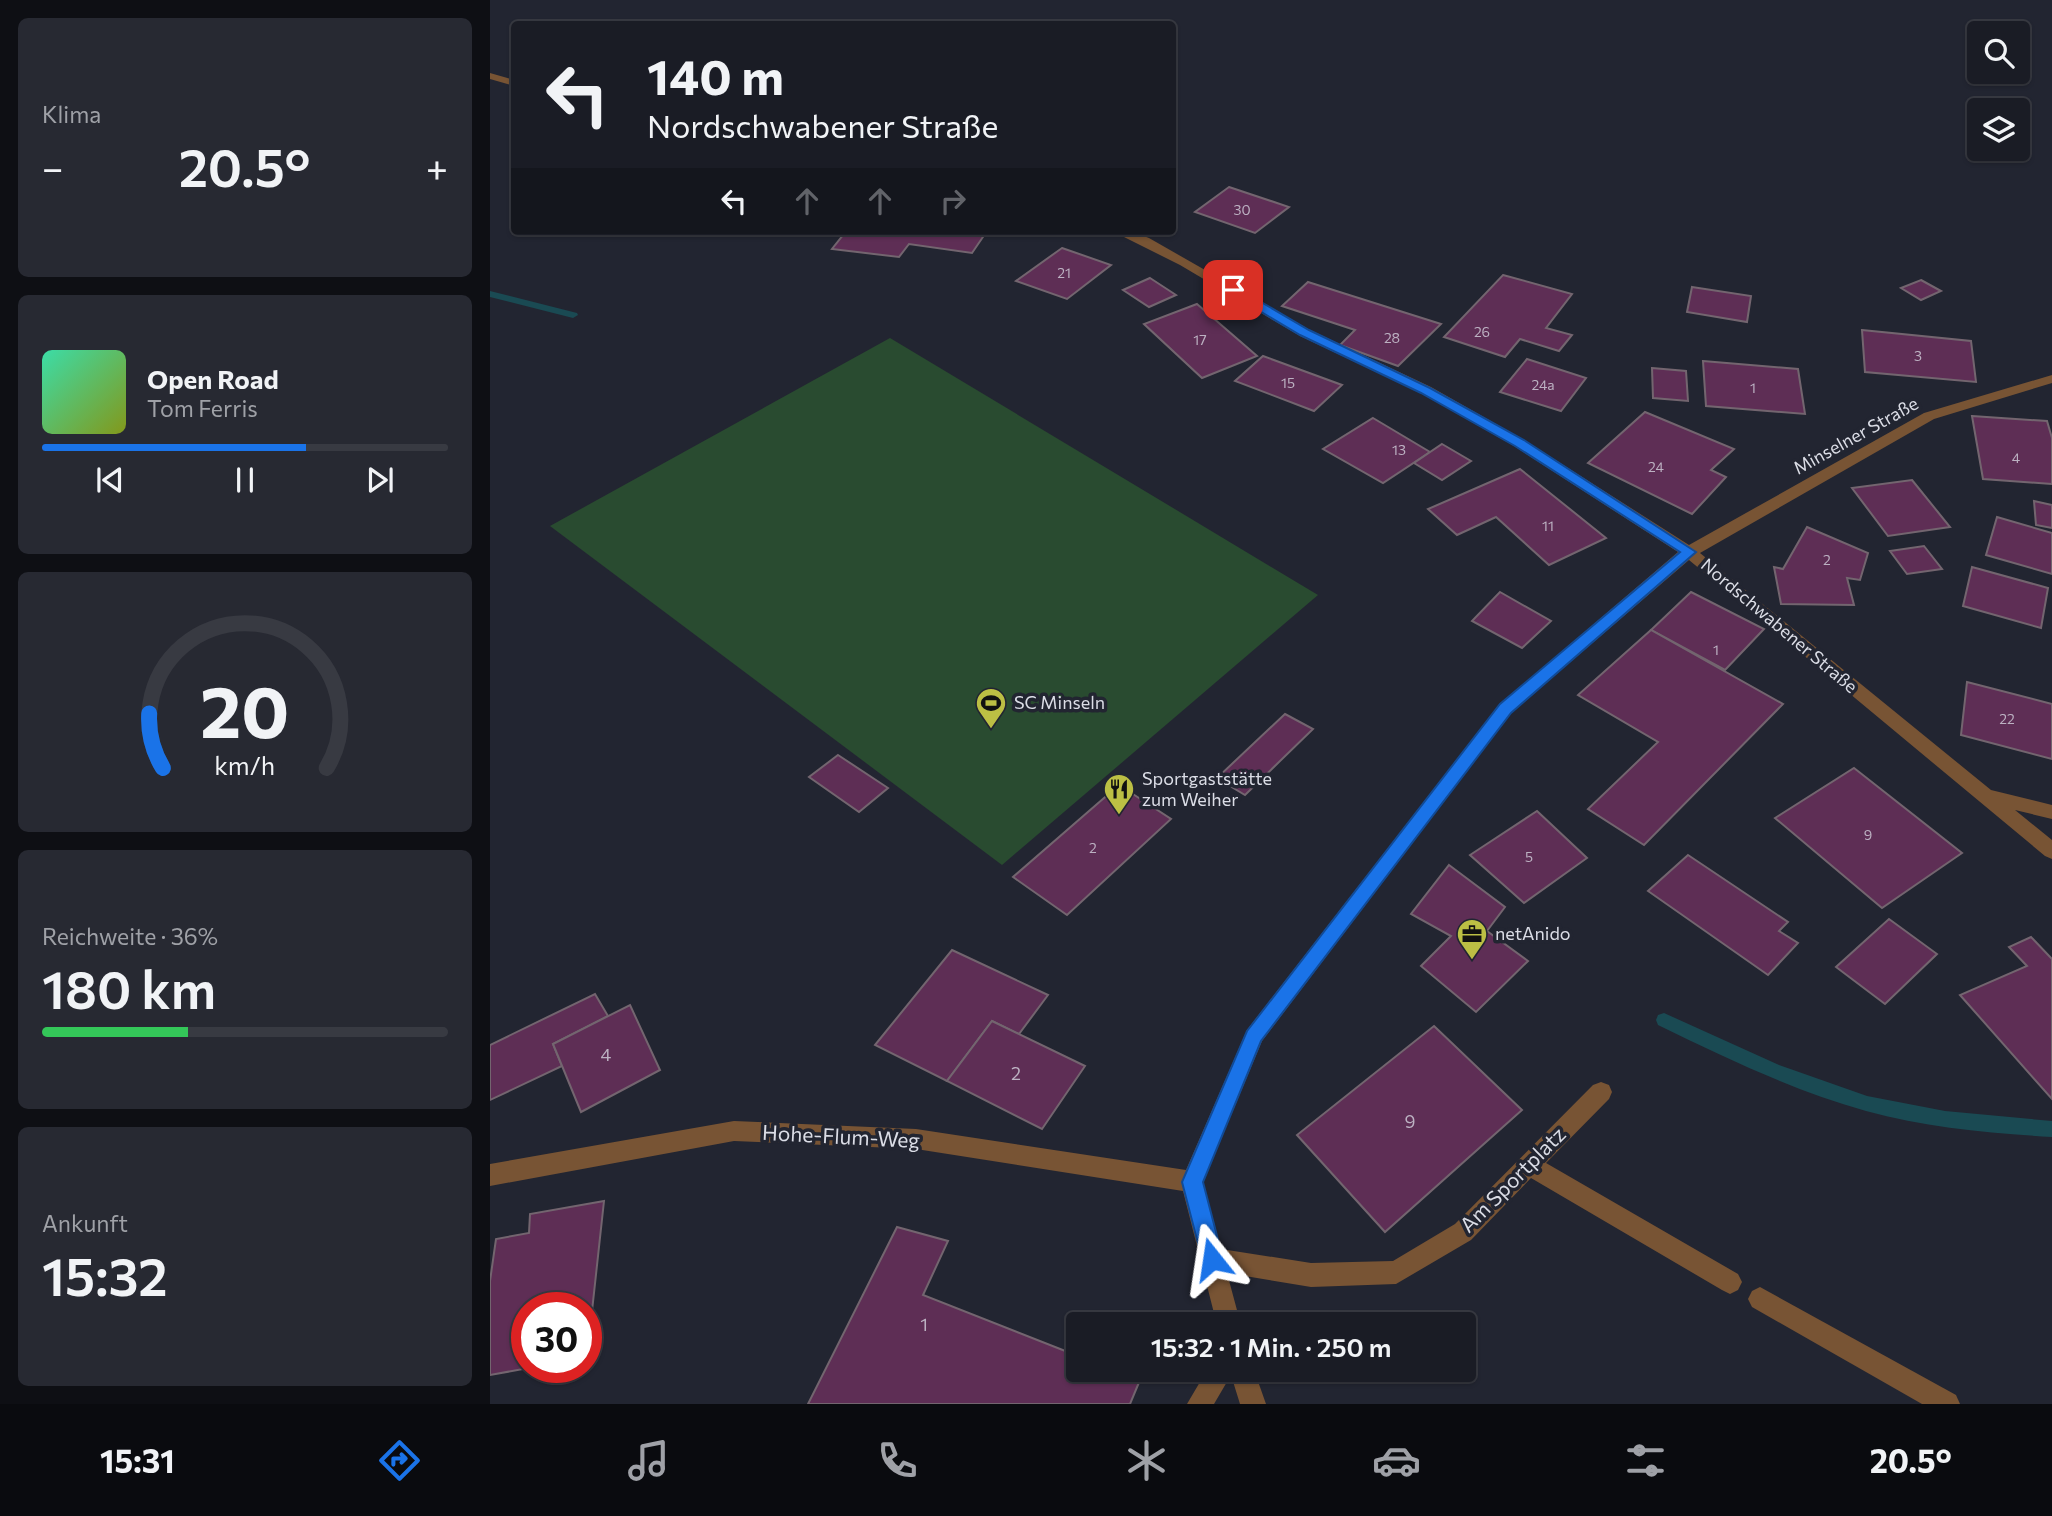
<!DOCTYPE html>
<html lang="de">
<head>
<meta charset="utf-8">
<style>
  :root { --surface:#1a1c25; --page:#272932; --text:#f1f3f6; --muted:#9fa1a7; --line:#383a42; --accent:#1a73e8 }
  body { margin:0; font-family:Commissioner,sans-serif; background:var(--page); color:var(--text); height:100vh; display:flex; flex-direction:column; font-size:26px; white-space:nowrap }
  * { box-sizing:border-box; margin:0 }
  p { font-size:23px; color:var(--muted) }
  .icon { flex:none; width:38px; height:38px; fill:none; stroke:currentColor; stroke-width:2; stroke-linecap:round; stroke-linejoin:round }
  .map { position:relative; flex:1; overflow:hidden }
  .sheet { display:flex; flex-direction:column; gap:18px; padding:18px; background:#0e0f14; width:490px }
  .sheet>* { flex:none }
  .top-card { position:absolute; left:21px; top:21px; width:665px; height:214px; border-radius:7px; box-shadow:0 2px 5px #0004,0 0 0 2px var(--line); background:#1a1c25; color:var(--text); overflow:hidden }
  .buttons { position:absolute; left:1477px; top:21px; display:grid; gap:14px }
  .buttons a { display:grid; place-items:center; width:63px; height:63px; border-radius:7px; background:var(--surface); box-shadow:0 2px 5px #0004,0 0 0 2px var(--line); font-size:35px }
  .speed { position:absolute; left:21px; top:1292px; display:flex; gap:14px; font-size:35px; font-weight:700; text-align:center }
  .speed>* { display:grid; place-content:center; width:91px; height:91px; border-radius:50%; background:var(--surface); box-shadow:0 2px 5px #0004,0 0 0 2px var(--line); line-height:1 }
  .speed .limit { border:10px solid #d22; background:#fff; color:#111 }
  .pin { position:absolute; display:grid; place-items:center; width:60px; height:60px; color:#fff; margin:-30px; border-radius:14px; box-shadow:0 4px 10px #0006 }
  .me { position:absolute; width:77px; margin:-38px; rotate:345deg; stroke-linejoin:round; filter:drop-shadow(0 0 5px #0008) }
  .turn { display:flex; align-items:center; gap:24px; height:147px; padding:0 21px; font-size:32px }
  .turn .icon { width:91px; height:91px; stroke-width:2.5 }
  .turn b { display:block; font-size:49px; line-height:60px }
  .lanes { display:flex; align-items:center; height:66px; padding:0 21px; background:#0003; justify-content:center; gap:35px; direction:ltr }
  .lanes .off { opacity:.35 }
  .big { font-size:52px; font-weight:600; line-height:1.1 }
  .sheet .card { flex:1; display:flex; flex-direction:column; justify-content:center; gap:10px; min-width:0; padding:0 24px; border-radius:10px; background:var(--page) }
  .sheet .dial { align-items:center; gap:0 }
  .dial svg { height:182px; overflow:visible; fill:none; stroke:var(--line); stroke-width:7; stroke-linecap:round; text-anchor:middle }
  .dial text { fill:var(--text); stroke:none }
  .song { display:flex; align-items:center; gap:21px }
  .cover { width:84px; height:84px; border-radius:10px; background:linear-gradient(135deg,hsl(160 70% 55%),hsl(70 70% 35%)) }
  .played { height:7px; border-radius:4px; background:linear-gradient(90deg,var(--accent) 65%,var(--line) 65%) }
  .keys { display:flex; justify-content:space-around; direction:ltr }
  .heat { display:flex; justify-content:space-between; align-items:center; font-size:38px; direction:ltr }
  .charge { height:10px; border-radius:5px; background:linear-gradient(90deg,#34c759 36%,var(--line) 0) }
  .trip { position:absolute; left:576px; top:1312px; width:410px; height:70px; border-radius:7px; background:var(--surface); box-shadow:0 2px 5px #0004,0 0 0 2px var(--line); font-weight:600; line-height:70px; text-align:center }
  .tab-bar { display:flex; height:112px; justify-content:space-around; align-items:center; background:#0a0b0f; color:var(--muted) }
  .tab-bar .icon { width:49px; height:49px }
  .tab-bar .active { color:var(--accent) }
  .tab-bar b { font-size:32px; color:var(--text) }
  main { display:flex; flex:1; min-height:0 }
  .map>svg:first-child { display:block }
  .green { fill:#294b30 }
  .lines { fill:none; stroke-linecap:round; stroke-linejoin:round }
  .stream { fill:#1a4a53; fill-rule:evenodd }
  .building { fill:#5e2e55; stroke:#73656f; stroke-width:2 }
  .minor { fill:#785434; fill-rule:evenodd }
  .route { fill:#1a73e8; stroke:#114b97; stroke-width:2 }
  .labels { text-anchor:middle; stroke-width:7; stroke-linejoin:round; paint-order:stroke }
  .number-label { font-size:14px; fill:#bcb1c2 }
  .street-label { font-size:18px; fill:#dbdde6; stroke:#222531 }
  .poi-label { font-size:18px; fill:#dbdde6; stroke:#222531; text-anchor:start }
  .near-number-label { font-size:18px; fill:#bcb1c2 }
  .near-street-label { font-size:21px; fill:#dbdde6; stroke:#222531 }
</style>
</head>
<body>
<main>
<section class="sheet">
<div class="card"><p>Klima</p>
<div class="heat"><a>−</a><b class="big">20.5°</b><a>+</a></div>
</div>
<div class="card">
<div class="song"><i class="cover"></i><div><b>Open Road</b><p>Tom Ferris</p></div></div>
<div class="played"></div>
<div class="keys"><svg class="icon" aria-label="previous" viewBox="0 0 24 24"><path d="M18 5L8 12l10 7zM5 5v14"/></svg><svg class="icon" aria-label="pause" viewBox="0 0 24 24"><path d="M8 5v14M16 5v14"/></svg><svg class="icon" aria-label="next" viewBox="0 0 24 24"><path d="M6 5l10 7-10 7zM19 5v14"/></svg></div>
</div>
<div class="card dial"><svg viewBox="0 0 100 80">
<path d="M14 69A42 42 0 1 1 86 69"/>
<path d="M14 69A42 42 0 0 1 8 45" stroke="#1a73e8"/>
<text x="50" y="56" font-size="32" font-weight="700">20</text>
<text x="50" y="72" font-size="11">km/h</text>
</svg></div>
<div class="card"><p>Reichweite · 36%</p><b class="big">180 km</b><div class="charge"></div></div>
<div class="card"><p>Ankunft</p><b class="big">15:32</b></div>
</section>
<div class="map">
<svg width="1562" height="1404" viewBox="0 0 1562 1404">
  <rect width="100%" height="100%" fill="#222531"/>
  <polygon class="green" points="400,338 828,595 512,865 60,526"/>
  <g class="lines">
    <g class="stream">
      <polygon points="0,291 87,313 88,315 83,318 0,297"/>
      <path d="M 1174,1013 L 1289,1065 L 1377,1096 L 1455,1111 L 1562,1121 L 1562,1137 C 1500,1133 1437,1128 1376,1111 C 1304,1091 1236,1058 1168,1025 L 1166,1020 L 1168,1015 Z"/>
    </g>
  </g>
  <g class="building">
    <polygon points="739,187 799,207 765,233 705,212"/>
    <polygon points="330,231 497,231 482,253 419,244 409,257 342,249 353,235 328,233"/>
    <polygon points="572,248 621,265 577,299 526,281"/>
    <polygon points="1013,275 1082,294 1056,328 1082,335 1069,351 1030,339 1015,357 954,337"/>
    <polygon points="660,278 686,295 659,307 633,290"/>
    <polygon points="1431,280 1451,291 1431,300 1411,288"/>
    <polygon points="818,282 951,324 908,366 850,345 865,330 792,306"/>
    <polygon points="1202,287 1261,296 1257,322 1197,312"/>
    <polygon points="707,304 767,356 712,378 654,324"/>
    <polygon points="1372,330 1481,341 1486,382 1375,372"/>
    <polygon points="773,356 852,385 824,411 745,381"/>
    <polygon points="1037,359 1096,378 1071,411 1010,392"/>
    <polygon points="1213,361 1308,369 1315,414 1216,406"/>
    <polygon points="1162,368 1196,371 1198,401 1163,398"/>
    <polygon points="1155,412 1244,449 1221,470 1236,477 1202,514 1098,463"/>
    <polygon points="1482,416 1557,421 1562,438 1562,484 1493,479"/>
    <polygon points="883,418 940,452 893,483 833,449"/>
    <polygon points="952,444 981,461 952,480 924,463"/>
    <polygon points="1030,469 1116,538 1059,565 1006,517 967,535 938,509"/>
    <polygon points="1422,480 1460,527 1398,536 1362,488"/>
    <polygon points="1544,501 1562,505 1562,528 1546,525"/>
    <polygon points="1507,517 1562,533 1562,574 1496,555"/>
    <polygon points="1317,527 1378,553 1370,580 1357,578 1364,605 1291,604 1284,567 1293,569"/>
    <polygon points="1434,546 1452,569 1417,574 1400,551"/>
    <polygon points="1482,567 1558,588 1551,628 1473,606"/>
    <polygon points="1010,592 1061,621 1032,648 982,621"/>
    <polygon points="1201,592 1274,629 1235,670 1161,630"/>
    <polygon points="1161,630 1293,704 1154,845 1098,809 1168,742 1088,695"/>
    <polygon points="1477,682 1562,704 1562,759 1471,735"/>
    <polygon points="795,714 823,729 755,795 727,778"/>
    <polygon points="348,755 398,788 369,812 319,777"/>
    <polygon points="1364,768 1472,853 1392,908 1285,818"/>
    <polygon points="629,785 681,819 577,915 523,877"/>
    <polygon points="1047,811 1097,858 1034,903 980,855"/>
    <polygon points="1198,855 1298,922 1289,931 1308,943 1278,975 1158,891"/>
    <polygon points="959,865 1015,907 997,931 1038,961 986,1012 931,966 961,936 921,914"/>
    <polygon points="1399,919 1447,954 1395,1004 1346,967"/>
    <polygon points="1541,937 1562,959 1562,1099 1470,995 1537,966 1519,947"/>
    <polygon points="462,950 558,995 529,1034 502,1021 457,1081 385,1045"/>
    <polygon points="105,994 118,1016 63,1044 72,1066 0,1100 0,1045"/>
    <polygon points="140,1005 170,1070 91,1112 63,1044"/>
    <polygon points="502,1021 595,1066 552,1129 457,1081"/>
    <polygon points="944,1026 1032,1110 895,1232 807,1135"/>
    <polygon points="114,1201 97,1357 96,1307 37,1307 37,1367 44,1367 0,1375 0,1281 6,1239 39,1233 40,1214"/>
    <polygon points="407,1227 458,1241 433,1295 588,1356 588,1370 625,1370 650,1380 640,1404 318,1404"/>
  </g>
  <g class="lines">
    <g class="minor">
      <polygon points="0,73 24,80 24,86 0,79"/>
      <polygon points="622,231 640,231 659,238 820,330 941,387 1034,440 1199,545 1434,413 1562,375 1562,383 1444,419 1210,553 1501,790 1562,805 1562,819 1525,810 1562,840 1562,859 1555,856 1199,560 1021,713 772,1041 713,1182 731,1249 821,1263 903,1261 965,1224 1103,1085 1111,1082 1119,1085 1122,1092 1119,1099 1056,1163 1248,1274 1252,1282 1248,1290 1240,1294 1232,1290 1041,1178 981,1240 906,1284 821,1287 737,1273 751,1325 727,1325 693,1191 426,1149 244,1141 0,1186 0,1164 244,1121 426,1129 696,1170 757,1030 1009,705 1188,552 1024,446 931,393 810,336 690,265"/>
      <polygon points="1270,1287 1466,1395 1470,1404 1432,1404 1262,1307 1258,1299 1262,1291"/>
      <polygon points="717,1370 764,1370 776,1404 750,1404 741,1375 724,1404 697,1404"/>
    </g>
  </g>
  <polygon class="route" points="739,288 747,288 819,330 940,388 1034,440 1206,552 1021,713 771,1041 713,1182 733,1259 730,1266 722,1269 715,1266 712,1259 692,1182 757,1031 1010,704 1190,552 1025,446 931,393 810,335 739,293"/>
  <defs>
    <g id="stadium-pin" transform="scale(1.575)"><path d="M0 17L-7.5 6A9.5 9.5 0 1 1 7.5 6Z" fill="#bcbf44" stroke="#222531"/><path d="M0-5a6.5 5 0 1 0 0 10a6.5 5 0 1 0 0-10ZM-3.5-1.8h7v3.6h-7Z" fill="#111"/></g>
    <g id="restaurant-pin" transform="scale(1.575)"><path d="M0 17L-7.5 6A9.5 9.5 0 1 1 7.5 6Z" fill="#bcbf44" stroke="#222531"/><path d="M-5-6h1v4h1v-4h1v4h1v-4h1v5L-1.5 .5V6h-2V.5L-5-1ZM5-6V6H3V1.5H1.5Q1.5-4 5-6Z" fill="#111"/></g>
    <g id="office-pin" transform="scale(1.575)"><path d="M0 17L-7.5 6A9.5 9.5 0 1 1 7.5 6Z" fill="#bcbf44" stroke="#222531"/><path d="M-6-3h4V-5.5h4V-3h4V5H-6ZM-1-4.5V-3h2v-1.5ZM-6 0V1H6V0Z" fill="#111"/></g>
  </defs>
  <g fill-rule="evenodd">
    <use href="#stadium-pin" x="501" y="703"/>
    <use href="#restaurant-pin" x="629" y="789"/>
    <use href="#office-pin" x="982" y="934"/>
  </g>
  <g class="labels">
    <g class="number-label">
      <text x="752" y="215">30</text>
      <text x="574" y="278">21</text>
      <text x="992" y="337">26</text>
      <text x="902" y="343">28</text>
      <text x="710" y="345">17</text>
      <text x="1428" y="361">3</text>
      <text x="798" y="388">15</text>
      <text x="1053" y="390">24a</text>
      <text x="1263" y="393">1</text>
      <text x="909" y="455">13</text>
      <text x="1526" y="463">4</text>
      <text x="1166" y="472">24</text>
      <text x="1058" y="531">11</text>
      <text x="1337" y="565">2</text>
      <text x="1226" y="655">1</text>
      <text x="1517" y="724">22</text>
      <text x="1378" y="840">9</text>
      <text x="603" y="853">2</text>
      <text x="1039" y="862">5</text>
    </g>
    <g class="street-label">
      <text transform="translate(1366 436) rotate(-29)" y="6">Minselner Straße</text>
      <text transform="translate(1289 626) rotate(40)" y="6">Nordschwabener Straße</text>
    </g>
    <g class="poi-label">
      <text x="524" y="709">SC Minseln</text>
      <text x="652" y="785">Sportgaststätte<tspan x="652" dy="21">zum Weiher</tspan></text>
      <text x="1005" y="940">netAnido</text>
    </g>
    <g class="near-number-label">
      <text x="116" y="1061">4</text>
      <text x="526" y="1080">2</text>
      <text x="920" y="1128">9</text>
      <text x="434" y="1331">1</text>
    </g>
    <g class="near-street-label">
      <text transform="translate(351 1137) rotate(3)" y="7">Hohe-Flum-Weg</text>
      <text transform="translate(1023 1180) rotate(-45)" y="7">Am Sportplatz</text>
    </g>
  </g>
</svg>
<div class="buttons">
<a><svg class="icon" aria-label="search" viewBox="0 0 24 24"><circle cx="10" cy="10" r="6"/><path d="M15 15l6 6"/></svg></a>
<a><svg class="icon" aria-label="layers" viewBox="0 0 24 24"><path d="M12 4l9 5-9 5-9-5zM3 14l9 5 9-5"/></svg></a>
</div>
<div class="speed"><div class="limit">30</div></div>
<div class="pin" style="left:743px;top:290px;background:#d93025"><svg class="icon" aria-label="arrive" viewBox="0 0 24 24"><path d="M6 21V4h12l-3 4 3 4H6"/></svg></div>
<svg class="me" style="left:722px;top:1259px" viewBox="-20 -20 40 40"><path d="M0-17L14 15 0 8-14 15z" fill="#1a73e8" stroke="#fff" stroke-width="4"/></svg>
<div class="trip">15:32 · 1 Min. · 250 m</div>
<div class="top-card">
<div class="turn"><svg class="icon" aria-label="left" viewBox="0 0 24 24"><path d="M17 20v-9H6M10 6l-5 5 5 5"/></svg><div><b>140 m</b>Nordschwabener Straße</div></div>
<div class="lanes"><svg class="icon" aria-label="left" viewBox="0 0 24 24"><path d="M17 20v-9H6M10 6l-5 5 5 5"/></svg><svg class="icon off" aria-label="ahead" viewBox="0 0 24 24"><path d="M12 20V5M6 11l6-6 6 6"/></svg><svg class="icon off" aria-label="ahead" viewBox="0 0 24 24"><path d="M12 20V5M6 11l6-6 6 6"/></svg><svg class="icon off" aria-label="right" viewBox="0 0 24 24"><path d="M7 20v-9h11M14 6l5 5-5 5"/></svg></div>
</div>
</div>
</main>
<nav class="tab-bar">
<b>15:31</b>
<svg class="icon active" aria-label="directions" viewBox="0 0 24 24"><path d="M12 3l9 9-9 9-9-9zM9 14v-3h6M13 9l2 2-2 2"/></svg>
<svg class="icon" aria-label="music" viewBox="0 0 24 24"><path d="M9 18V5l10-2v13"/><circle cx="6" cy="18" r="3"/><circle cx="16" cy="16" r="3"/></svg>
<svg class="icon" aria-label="phone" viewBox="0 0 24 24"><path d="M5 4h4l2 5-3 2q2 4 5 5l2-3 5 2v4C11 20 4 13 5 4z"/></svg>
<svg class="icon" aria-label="climate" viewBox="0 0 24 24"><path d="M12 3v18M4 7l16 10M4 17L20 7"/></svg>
<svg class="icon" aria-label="car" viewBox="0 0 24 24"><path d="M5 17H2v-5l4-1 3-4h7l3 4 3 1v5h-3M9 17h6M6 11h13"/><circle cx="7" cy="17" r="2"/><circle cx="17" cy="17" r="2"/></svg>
<svg class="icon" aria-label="filters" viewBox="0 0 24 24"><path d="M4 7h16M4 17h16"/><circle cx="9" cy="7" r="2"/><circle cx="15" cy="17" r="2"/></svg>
<b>20.5°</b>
</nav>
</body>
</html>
